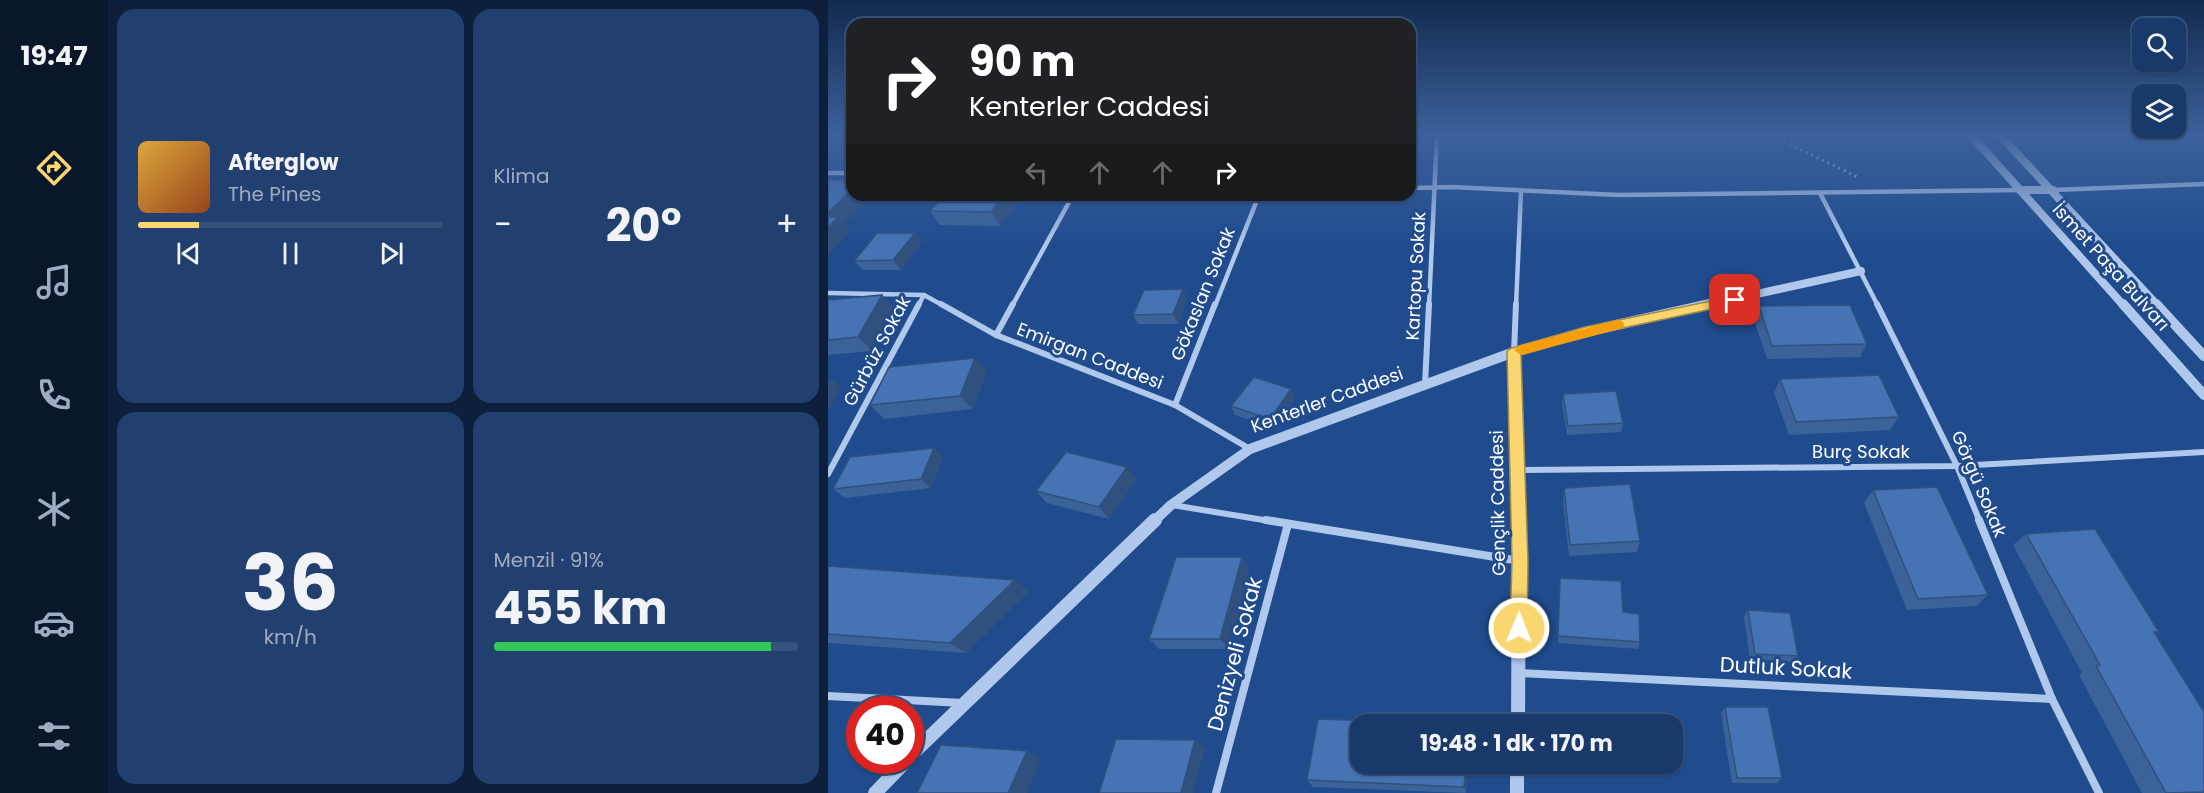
<!DOCTYPE html>
<html lang="tr">
<head>
<meta charset="utf-8">
<style>
  :root { --surface:#18396a; --page:#214070; --text:#f1f3f6; --muted:#9facc1; --line:#36537e; --accent:#f9d670 }
  body { margin:0; font-family:Poppins,sans-serif; background:var(--page); color:var(--text); height:100vh; display:flex; flex-direction:column; font-size:22px; white-space:nowrap }
  * { box-sizing:border-box; margin:0 }
  p { font-size:20px; color:var(--muted) }
  .icon { flex:none; width:33px; height:33px; fill:none; stroke:currentColor; stroke-width:2; stroke-linecap:round; stroke-linejoin:round }
  .map { position:relative; flex:1; overflow:hidden }
  .panel { display:flex; flex-direction:column; gap:9px; padding:9px; background:#0d1f3a; width:720px }
  .panel>* { flex:none }
  .guide { position:absolute; left:18px; top:18px; width:570px; height:183px; border-radius:18px; box-shadow:0 2px 4px #0004,0 0 0 2px var(--line); background:#202124; color:#fff; overflow:hidden }
  .buttons { position:absolute; left:1304px; top:18px; display:grid; gap:12px }
  .buttons a { display:grid; place-items:center; width:54px; height:54px; border-radius:12px; background:var(--surface); box-shadow:0 2px 4px #0004,0 0 0 2px var(--line); font-size:30px }
  .speed { position:absolute; left:18px; top:696px; display:flex; gap:12px; font-size:30px; font-weight:700; text-align:center }
  .speed>* { display:grid; place-content:center; width:78px; height:78px; border-radius:50%; background:var(--surface); box-shadow:0 2px 4px #0004,0 0 0 2px var(--line); line-height:1 }
  .speed .limit { border:9px solid #d22; background:#fff; color:#111 }
  .pin { position:absolute; display:grid; place-items:center; width:51px; height:51px; color:#fff; margin:-26px; border-radius:12px; box-shadow:0 3px 9px #0006 }
  .me { position:absolute; width:66px; margin:-33px; rotate:1deg; stroke-linejoin:round; filter:drop-shadow(0 0 4px #0008) }
  .turn { display:flex; align-items:center; gap:21px; height:126px; padding:0 24px; font-size:27px }
  .turn .icon { width:78px; height:78px; stroke-width:2.5 }
  .turn b { display:block; font-size:42px; line-height:51px }
  .lanes { display:flex; align-items:center; height:57px; padding:0 24px; background:#0003; justify-content:center; gap:30px; direction:ltr }
  .lanes .off { opacity:.35 }
  .big { font-size:45px; font-weight:700; line-height:1.1 }
  .panel .widget { flex:1; display:flex; flex-direction:column; justify-content:center; gap:9px; min-width:0; padding:0 21px; border-radius:18px; background:var(--page) }
  .panel .dial { align-items:center; gap:0 }
  .dial b { font-size:78px; line-height:1 }
  .song { display:flex; align-items:center; gap:18px }
  .cover { width:72px; height:72px; border-radius:9px; background:linear-gradient(135deg,hsl(40 70% 55%),hsl(20 70% 35%)) }
  .played { height:6px; border-radius:3px; background:linear-gradient(90deg,var(--accent) 20%,var(--line) 20%) }
  .keys { display:flex; justify-content:space-around; direction:ltr }
  .heat { display:flex; justify-content:space-between; align-items:center; font-size:33px; direction:ltr }
  .charge { height:9px; border-radius:4px; background:linear-gradient(90deg,#34c759 91%,var(--line) 0) }
  .panel .tiles { flex:1; display:grid; gap:9px; grid-template-columns:repeat(2,1fr) }
  .trip { position:absolute; left:522px; top:714px; width:333px; height:60px; border-radius:18px; background:var(--surface); box-shadow:0 2px 4px #0004,0 0 0 2px var(--line); font-weight:700; line-height:60px; text-align:center }
  main { display:flex; flex:1; min-height:0 }
  .tabs { display:flex; flex-direction:column; width:108px; justify-content:space-around; align-items:center; background:#0a172a; color:var(--muted) }
  .tabs .icon { width:42px; height:42px }
  .tabs .current { color:var(--accent) }
  .tabs b { font-size:27px; color:var(--text) }
  .map>svg:first-child { display:block }
  .lines { fill:none; stroke-linecap:round; stroke-linejoin:round }
  .path { stroke:#afc8ec; stroke-width:3; stroke-dasharray:2 4; stroke-linecap:butt }
  .minor-far2 { stroke:#afc8ec; stroke-width:4.5 }
  .minor-far1 { stroke:#afc8ec; stroke-width:6 }
  .minor { stroke:#afc8ec; stroke-width:8 }
  .tertiary-far2 { stroke:#afc8ec; stroke-width:8 }
  .tertiary-far1 { stroke:#afc8ec; stroke-width:10 }
  .tertiary { stroke:#afc8ec; stroke-width:14 }
  .wall { fill:#3b639a }
  .shaded-wall { fill:#30507d }
  .building { fill:#4573b3; stroke:#30507d; stroke-width:1.5 }
  .route { fill:#f9d670; stroke:#a28b49; stroke-width:1.5 }
  .slow { fill:#f59e0b }
  .labels { text-anchor:middle; stroke-width:6; stroke-linejoin:round; paint-order:stroke }
  .street-label { font-size:18px; fill:#fff; stroke:#204c8e }
  .near-street-label { font-size:21px; fill:#fff; stroke:#204c8e }
</style>
</head>
<body>
<main>
<nav class="tabs">
<b>19:47</b>
<svg class="icon current" aria-label="directions" viewBox="0 0 24 24"><path d="M12 3l9 9-9 9-9-9zM9 14v-3h6M13 9l2 2-2 2"/></svg>
<svg class="icon" aria-label="music" viewBox="0 0 24 24"><path d="M9 18V5l10-2v13"/><circle cx="6" cy="18" r="3"/><circle cx="16" cy="16" r="3"/></svg>
<svg class="icon" aria-label="phone" viewBox="0 0 24 24"><path d="M5 4h4l2 5-3 2q2 4 5 5l2-3 5 2v4C11 20 4 13 5 4z"/></svg>
<svg class="icon" aria-label="climate" viewBox="0 0 24 24"><path d="M12 3v18M4 7l16 10M4 17L20 7"/></svg>
<svg class="icon" aria-label="car" viewBox="0 0 24 24"><path d="M5 17H2v-5l4-1 3-4h7l3 4 3 1v5h-3M9 17h6M6 11h13"/><circle cx="7" cy="17" r="2"/><circle cx="17" cy="17" r="2"/></svg>
<svg class="icon" aria-label="filters" viewBox="0 0 24 24"><path d="M4 7h16M4 17h16"/><circle cx="9" cy="7" r="2"/><circle cx="15" cy="17" r="2"/></svg>
</nav>
<section class="panel">
<div class="tiles">
<div class="widget">
<div class="song"><i class="cover"></i><div><b>Afterglow</b><p>The Pines</p></div></div>
<div class="played"></div>
<div class="keys"><svg class="icon" aria-label="previous" viewBox="0 0 24 24"><path d="M18 5L8 12l10 7zM5 5v14"/></svg><svg class="icon" aria-label="pause" viewBox="0 0 24 24"><path d="M8 5v14M16 5v14"/></svg><svg class="icon" aria-label="next" viewBox="0 0 24 24"><path d="M6 5l10 7-10 7zM19 5v14"/></svg></div>
</div>
<div class="widget"><p>Klima</p>
<div class="heat"><a>−</a><b class="big">20°</b><a>+</a></div>
</div>
<div class="widget dial"><b>36</b><p>km/h</p></div>
<div class="widget"><p>Menzil · 91%</p><b class="big">455 km</b><div class="charge"></div></div>
</div>
</section>
<div class="map">
<svg width="1376" height="793" viewBox="0 0 1376 793">
  <rect width="100%" height="100%" fill="#204c8e"/>
  <g class="lines">
    <polyline class="path" points="940,134 1032,178"/>
    <g class="minor-far2">
      <polyline points="0,173 24,173"/>
      <polyline points="582,188 624,187 791,195 1192,190"/>
      <polyline points="1225,190 1376,184"/>
      <polyline points="992,193 1050,306"/>
      <polyline points="0,293 96,295 90,306"/>
      <polyline points="96,295 116,306"/>
      <polyline points="184,306 245,195"/>
      <polyline points="387,306 431,195"/>
      <polyline points="601,306 609,134"/>
      <polyline points="688,306 693,191"/>
    </g>
    <g class="minor-far1">
      <polyline points="113,304 168,335"/>
      <polyline points="185,304 168,335 347,405 422,449"/>
      <polyline points="1049,304 1129,466 1152,522"/>
      <polyline points="686,352 688,304"/>
      <polyline points="597,384 601,304"/>
      <polyline points="347,405 387,304"/>
      <polyline points="689,470 1129,466 1376,452"/>
      <polyline points="0,474 91,304"/>
      <polyline points="344,505 448,522"/>
    </g>
    <g class="minor">
      <polyline points="438,520 692,561"/>
      <polyline points="1151,520 1224,699 1271,793"/>
      <polyline points="691,673 1224,699"/>
      <polyline points="0,696 135,703"/>
      <polyline points="388,793 460,524"/>
    </g>
    <g class="tertiary-far2">
      <polyline points="1142,134 1296,306"/>
      <polyline points="1171,134 1330,306"/>
      <polyline points="1192,190 1225,190"/>
      <polyline points="875,306 1033,271"/>
    </g>
    <g class="tertiary-far1">
      <polyline points="1295,304 1376,395"/>
      <polyline points="1328,304 1376,356"/>
      <polyline points="686,352 691,522"/>
      <polyline points="325,522 343,505 422,449 686,352 757,332 882,304"/>
    </g>
    <g class="tertiary">
      <polyline points="690,724 691,520"/>
      <polyline points="82,756 327,520"/>
      <polyline points="689,764 689,793"/>
      <polyline points="47,793 79,760"/>
    </g>
  </g>
  <g class="wall">
    <polygon points="11,134 24,134 24,147 21,147"/>
    <polygon points="116,195 187,195 191,201 172,226 112,225 102,211"/>
    <polygon points="94,242 73,270 35,270 26,261"/>
    <polygon points="355,289 359,299 350,324 310,324 305,315"/>
    <polygon points="54,295 67,309 44,351 0,355 0,300"/>
    <polygon points="931,306 1039,344 1032,357 939,359 926,320"/>
    <polygon points="159,372 144,409 56,419 42,405"/>
    <polygon points="952,379 1071,417 1062,430 961,435 946,393"/>
    <polygon points="463,389 467,399 445,428 407,415 403,406"/>
    <polygon points="735,394 795,423 793,432 739,435 734,403"/>
    <polygon points="115,457 102,488 17,498 5,489"/>
    <polygon points="308,479 281,519 219,503 208,491"/>
    <polygon points="736,488 812,541 809,552 741,556 735,500"/>
    <polygon points="1045,490 1160,595 1148,606 1079,610 1036,503"/>
    <polygon points="1198,534 1331,632 1327,634 1376,712 1376,793 1314,793 1251,675 1254,673 1185,545"/>
    <polygon points="414,557 421,569 401,649 331,649 321,639"/>
    <polygon points="0,566 201,591 138,653 0,643"/>
    <polygon points="732,578 795,612 812,642 810,649 730,643"/>
    <polygon points="920,610 970,656 964,663 922,660 916,617"/>
    <polygon points="897,707 954,778 949,783 904,783 893,713"/>
    <polygon points="640,764 638,793 485,787 479,780"/>
  </g>
  <g class="shaded-wall">
    <polygon points="24,189 24,195 43,195 16,224 23,231 0,255 0,213"/>
    <polygon points="176,195 187,195 191,201 172,226 163,212"/>
    <polygon points="87,233 94,242 73,270 65,260"/>
    <polygon points="355,289 359,299 350,324 345,314"/>
    <polygon points="54,295 67,309 44,351 30,337"/>
    <polygon points="147,358 159,372 144,409 132,396"/>
    <polygon points="3,378 13,388 0,411 0,383"/>
    <polygon points="463,389 467,399 445,428 442,419"/>
    <polygon points="106,448 115,457 102,488 93,479"/>
    <polygon points="299,467 308,479 281,519 271,507"/>
    <polygon points="414,557 421,569 401,649 392,639"/>
    <polygon points="187,580 201,591 138,653 122,643"/>
    <polygon points="367,740 377,748 365,793 353,793"/>
    <polygon points="199,751 214,758 199,793 180,793"/>
    <polygon points="638,764 640,764 638,793 636,787"/>
  </g>
  <g class="building">
    <polygon points="0,180 24,180 24,189 0,213"/>
    <polygon points="116,195 176,195 163,212 102,211"/>
    <polygon points="0,217 10,217 0,228"/>
    <polygon points="49,233 87,233 65,260 26,261"/>
    <polygon points="355,289 345,314 305,315 316,290"/>
    <polygon points="54,295 30,337 0,340 0,300"/>
    <polygon points="1022,305 1039,344 944,346 931,306"/>
    <polygon points="147,358 132,396 42,405 61,367"/>
    <polygon points="1051,375 1071,417 968,422 952,379"/>
    <polygon points="426,377 463,389 442,419 403,406"/>
    <polygon points="788,391 795,423 740,426 735,394"/>
    <polygon points="106,448 93,479 5,489 22,457"/>
    <polygon points="238,452 299,467 271,507 208,491"/>
    <polygon points="802,484 812,541 742,545 736,488"/>
    <polygon points="1109,487 1160,595 1090,599 1045,490"/>
    <polygon points="1267,529 1331,632 1326,632 1376,712 1376,792 1338,793 1268,666 1272,665 1198,534"/>
    <polygon points="348,557 414,557 392,639 321,639"/>
    <polygon points="0,566 187,580 122,643 0,634"/>
    <polygon points="732,578 793,581 795,612 811,614 812,642 730,636"/>
    <polygon points="920,610 962,613 970,656 927,654"/>
    <polygon points="897,707 940,707 954,778 909,778"/>
    <polygon points="490,719 640,724 532,724 532,764 638,764 636,787 479,780"/>
    <polygon points="288,739 367,740 353,793 271,793"/>
    <polygon points="113,745 199,751 180,793 89,793"/>
  </g>
  <linearGradient id="sky" x2="0" y2="1"><stop stop-color="#122a4e"/><stop offset="0.55" stop-color="#3c619b"/><stop offset="1" stop-color="#3c619b" stop-opacity="0"/></linearGradient>
  <rect width="1376" height="245" fill="url(#sky)"/>
  <polygon class="route" points="907,296 913,300 912,303 757,336 693,355 700,561 699,628 697,634 691,636 685,634 682,628 684,561 679,352 681,349 757,327"/>
  <polygon class="slow" points="790,320 795,322 796,325 795,328 693,355 686,350 693,345"/>
  <g class="labels">
    <g class="street-label">
      <text transform="translate(1283 267) rotate(48)" y="6">İsmet Paşa Bulvarı</text>
      <text transform="translate(588 276) rotate(-87)" y="6">Kartopu Sokak</text>
      <text transform="translate(375 294) rotate(-68)" y="6">Gökaslan Sokak</text>
      <text transform="translate(49 351) rotate(-62)" y="6">Gürbüz Sokak</text>
      <text transform="translate(262 356) rotate(21)" y="6">Emirgan Caddesi</text>
      <text transform="translate(499 400) rotate(-20)" y="6">Kenterler Caddesi</text>
      <text x="1033" y="458">Burç Sokak</text>
      <text transform="translate(1151 484) rotate(67)" y="6">Görgü Sokak</text>
      <text transform="translate(670 503) rotate(-91)" y="6">Gençlik Caddesi</text>
    </g>
    <g class="near-street-label">
      <text transform="translate(407 654) rotate(-75)" y="7">Denizyeli Sokak</text>
      <text transform="translate(958 668) rotate(3)" y="7">Dutluk Sokak</text>
    </g>
  </g>
</svg>
<div class="buttons">
<a><svg class="icon" aria-label="search" viewBox="0 0 24 24"><circle cx="10" cy="10" r="6"/><path d="M15 15l6 6"/></svg></a>
<a><svg class="icon" aria-label="layers" viewBox="0 0 24 24"><path d="M12 4l9 5-9 5-9-5zM3 14l9 5 9-5"/></svg></a>
</div>
<div class="speed"><div class="limit">40</div></div>
<div class="pin" style="left:907px;top:300px;background:#d93025"><svg class="icon" aria-label="arrive" viewBox="0 0 24 24"><path d="M6 21V4h12l-3 4 3 4H6"/></svg></div>
<svg class="me" style="left:691px;top:628px" viewBox="-20 -20 40 40"><circle r="17" fill="#f9d670" stroke="#fff" stroke-width="3"/><path d="M0-11L8 9 0 5-8 9z" fill="#fff"/></svg>
<div class="trip">19:48 · 1 dk · 170 m</div>
<div class="guide">
<div class="turn"><svg class="icon" aria-label="right" viewBox="0 0 24 24"><path d="M7 20v-9h11M14 6l5 5-5 5"/></svg><div><b>90 m</b>Kenterler Caddesi</div></div>
<div class="lanes"><svg class="icon off" aria-label="left" viewBox="0 0 24 24"><path d="M17 20v-9H6M10 6l-5 5 5 5"/></svg><svg class="icon off" aria-label="ahead" viewBox="0 0 24 24"><path d="M12 20V5M6 11l6-6 6 6"/></svg><svg class="icon off" aria-label="ahead" viewBox="0 0 24 24"><path d="M12 20V5M6 11l6-6 6 6"/></svg><svg class="icon" aria-label="right" viewBox="0 0 24 24"><path d="M7 20v-9h11M14 6l5 5-5 5"/></svg></div>
</div>
</div>
</main>
</body>
</html>
